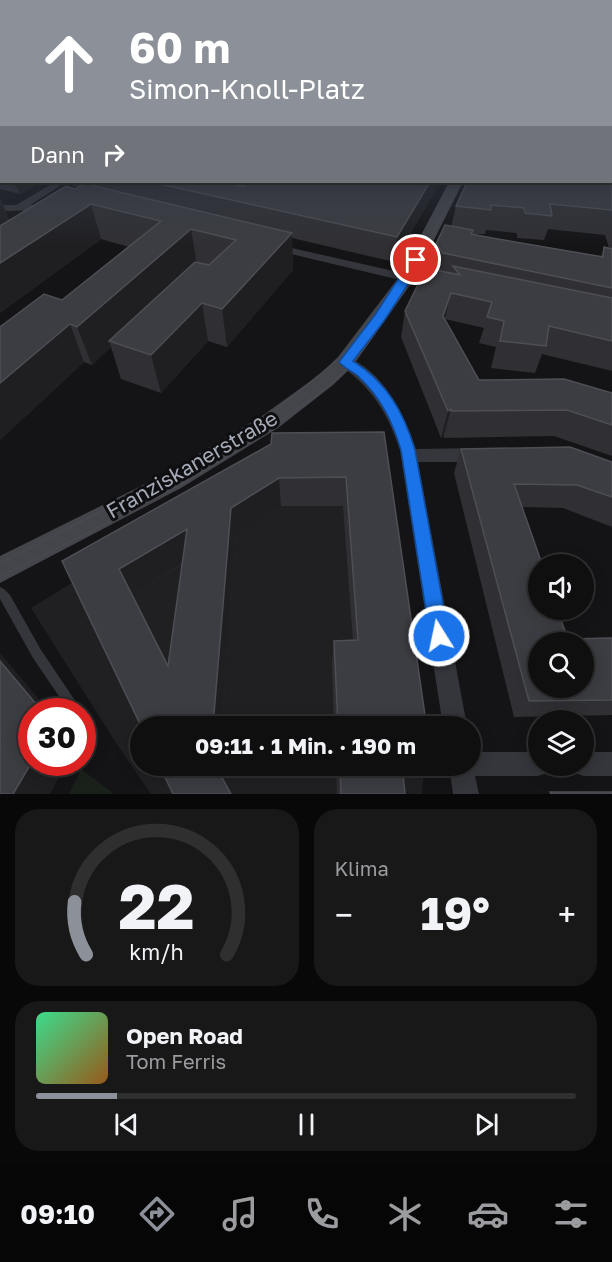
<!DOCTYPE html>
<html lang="de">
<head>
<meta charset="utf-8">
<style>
  :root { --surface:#0f0f10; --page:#181819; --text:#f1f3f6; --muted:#9b9c9f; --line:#2f2f30; --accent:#8c9099 }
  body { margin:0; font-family:"Golos Text",sans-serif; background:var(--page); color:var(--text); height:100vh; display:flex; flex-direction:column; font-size:22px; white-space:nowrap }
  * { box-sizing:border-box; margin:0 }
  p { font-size:20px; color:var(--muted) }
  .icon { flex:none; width:33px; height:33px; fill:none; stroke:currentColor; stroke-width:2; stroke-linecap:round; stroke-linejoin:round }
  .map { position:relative; height:794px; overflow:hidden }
  .side { display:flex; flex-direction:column; gap:15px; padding:15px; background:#080809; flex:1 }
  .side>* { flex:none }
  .top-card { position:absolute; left:0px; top:0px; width:612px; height:183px; box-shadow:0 3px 15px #0003,0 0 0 2px var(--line); background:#8c9099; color:#fff; overflow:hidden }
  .tools { position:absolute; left:528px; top:554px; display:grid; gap:12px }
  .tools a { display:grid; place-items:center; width:66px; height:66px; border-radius:50%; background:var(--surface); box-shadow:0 3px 15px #0003,0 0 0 2px var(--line); font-size:30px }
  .speed { position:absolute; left:18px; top:698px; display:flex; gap:12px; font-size:30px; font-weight:700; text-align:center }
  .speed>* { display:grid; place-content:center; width:78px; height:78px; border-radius:50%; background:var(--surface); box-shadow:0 3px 15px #0003,0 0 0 2px var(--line); line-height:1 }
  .speed .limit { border:9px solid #d22; background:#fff; color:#111 }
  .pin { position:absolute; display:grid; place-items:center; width:51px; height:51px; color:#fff; margin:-26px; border:3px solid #fff; border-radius:50%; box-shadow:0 2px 6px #0007 }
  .me { position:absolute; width:66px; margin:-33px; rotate:350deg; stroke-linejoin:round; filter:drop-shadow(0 0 4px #0008) }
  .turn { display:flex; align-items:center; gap:21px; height:126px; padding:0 30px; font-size:27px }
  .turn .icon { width:78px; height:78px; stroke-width:2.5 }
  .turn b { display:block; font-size:42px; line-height:51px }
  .then { display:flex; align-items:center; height:57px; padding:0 30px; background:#0003; gap:12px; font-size:22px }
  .big { font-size:45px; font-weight:700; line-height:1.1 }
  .side .card { flex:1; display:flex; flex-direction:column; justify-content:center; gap:9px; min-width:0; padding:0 21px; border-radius:24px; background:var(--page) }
  .side .dial { align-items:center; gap:0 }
  .dial svg { height:156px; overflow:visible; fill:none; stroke:var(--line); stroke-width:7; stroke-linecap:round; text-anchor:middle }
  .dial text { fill:var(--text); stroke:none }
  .song { display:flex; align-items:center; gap:18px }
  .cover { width:72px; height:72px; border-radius:9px; background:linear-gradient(135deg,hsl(150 70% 55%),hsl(30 70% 35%)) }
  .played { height:6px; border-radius:3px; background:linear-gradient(90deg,var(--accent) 15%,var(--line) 15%) }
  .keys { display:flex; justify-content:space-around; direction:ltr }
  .heat { display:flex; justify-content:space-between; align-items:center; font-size:33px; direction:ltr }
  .side .tiles { flex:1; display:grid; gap:15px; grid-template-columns:1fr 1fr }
  .card:last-child { grid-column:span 2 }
  .trip { position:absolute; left:130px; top:716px; width:351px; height:60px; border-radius:30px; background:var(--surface); box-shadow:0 3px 15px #0003,0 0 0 2px var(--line); font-weight:700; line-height:60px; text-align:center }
  .menu { display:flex; height:96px; justify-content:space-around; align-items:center; background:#060606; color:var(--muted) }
  .menu .icon { width:42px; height:42px }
  .menu .on { color:var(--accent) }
  .menu b { font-size:27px; color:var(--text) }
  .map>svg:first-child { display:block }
  .built { fill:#202023 }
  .green { fill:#1a211b }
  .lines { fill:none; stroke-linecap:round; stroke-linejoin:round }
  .lane { fill:#35363b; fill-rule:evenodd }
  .street { fill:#35363b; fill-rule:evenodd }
  .secondary { fill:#43454b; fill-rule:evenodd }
  .tram { stroke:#484a50; stroke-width:1.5 }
  .wall { fill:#303034; fill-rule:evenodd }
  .shaded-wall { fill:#1f1f22 }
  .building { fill:#3c3d42; stroke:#4d4f54; stroke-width:1.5; fill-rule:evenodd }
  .route { fill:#1a73e8; stroke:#114b97; stroke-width:1.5 }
  .labels { text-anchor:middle; stroke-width:6; stroke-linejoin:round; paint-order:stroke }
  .street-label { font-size:21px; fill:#a5abb6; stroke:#0f0f11 }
</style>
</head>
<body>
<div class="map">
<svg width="612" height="794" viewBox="0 0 612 794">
  <rect width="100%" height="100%" fill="#141416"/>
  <polygon class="built" points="385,458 421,726 141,726 141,765 424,765 422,794 151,794 114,740 31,608 275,459"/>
  <polygon class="green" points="81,769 114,794 69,794"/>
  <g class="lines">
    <g class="lane">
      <polygon points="0,587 4,589 10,595 41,650 82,711 69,711 33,658 0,599"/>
      <path d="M 82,714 C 88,717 92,723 95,729 L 93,733 L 89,735 C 80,731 82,723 82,714 Z"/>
    </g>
    <g class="street">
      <polygon points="55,182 66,182 30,205 48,205 53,208 52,210 0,211 0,205 16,205"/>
      <polygon points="274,244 438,281 444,285 438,289 270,249 268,247"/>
      <path d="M 345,357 C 382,368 405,416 416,449 L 478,448 L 484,450 L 486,455 L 484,460 L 478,462 L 418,462 L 467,726 L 443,726 L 400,450 C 388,413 372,388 340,365 L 338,362 L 340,359 Z"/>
      <polygon points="471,752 538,752 538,765 550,765 547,773 538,776 475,776 479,794 453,794 449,765 471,765"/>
      <polygon points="584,752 612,752 612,776 584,776 575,773 572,765 584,765"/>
    </g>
    <polygon class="secondary" points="449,182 463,182 415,278 352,367 333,385 278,428 181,488 0,583 0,556 165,474 262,416 319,375 338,357 399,277"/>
    <g class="tram">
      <polyline points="0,563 171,476 266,418 340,358 384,304"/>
      <path d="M 0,577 C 96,528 195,483 282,420 C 305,403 331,387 350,365 C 397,312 426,244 460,182"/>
    </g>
  </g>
  <g class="wall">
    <polygon points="0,135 2,135 2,182 42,182 20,194 0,189"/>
    <path d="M 610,135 L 612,135 L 612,371 L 542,354 L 535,373 L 491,368 L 496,347 L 479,343 L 484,328 L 445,319 L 479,380 L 612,393 L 612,456 L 554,436 L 444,438 L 444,435 L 441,438 L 401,337 L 405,311 L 431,269 L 436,244 L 451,227 L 456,206 L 610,182 ZM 548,229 L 605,235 L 609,248 L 604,247 L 601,256 L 492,238 L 472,234 L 485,234 L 486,230 L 517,233 L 517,238 L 544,240 Z"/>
    <polygon points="66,182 221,182 233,184 232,182 440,182 394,262 292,238 293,270 227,347 208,341 161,393 121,379 111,347 92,365 84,362 0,440 0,327 62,300 129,247 101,239 0,313 0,197 9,220 78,187 67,184"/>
    <path d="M 384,432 L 425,715 L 419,726 L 334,726 L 332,663 L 334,641 L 353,641 L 343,506 L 281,506 L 236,535 L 222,726 L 141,726 L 62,561 ZM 183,564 L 168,666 L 132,594 Z"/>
    <polygon points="461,449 612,462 612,527 563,508 522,507 568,639 612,638 612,715 514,717 454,473"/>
    <polygon points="336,765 402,765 405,794 337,794"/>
  </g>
  <g class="shaded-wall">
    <polygon points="15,182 42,182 20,194"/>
    <polygon points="430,182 440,182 394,262 397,237"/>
    <polygon points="0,197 14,231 0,239"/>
    <polygon points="91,204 101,239 0,313 0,263"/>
    <polygon points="191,229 197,265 109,341 111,347 92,365 77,327"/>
    <polygon points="292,233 293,270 227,347 222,309"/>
    <polygon points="451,293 445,319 443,316"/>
    <polygon points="202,303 208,341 161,393 151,355"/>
    <polygon points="70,324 84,362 0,440 0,383"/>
    <polygon points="451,409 444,435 441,438 448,411"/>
    <polygon points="279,478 281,506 236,535 222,726 213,726 231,508"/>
    <polygon points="187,529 195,556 132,594 119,569"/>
    <polygon points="0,653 49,711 42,711 0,661"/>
    <polygon points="32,762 67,762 50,794 13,794"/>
  </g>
  <g class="building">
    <rect x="0" y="135" width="2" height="33"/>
    <polygon points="610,135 612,135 612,162 610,161"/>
    <polygon points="610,175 612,176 612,210 550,204 552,216 525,213 524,208 491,205 491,210 456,206 467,182 610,182"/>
    <polygon points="87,182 96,182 94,186 292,233 222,309 202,303 151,355 109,341 195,262 209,265 236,240 191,229 77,327 70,324 0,383 0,327 44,294 62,300 161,221 91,204 0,263 0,226 66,186 75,189"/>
    <polygon points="151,182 221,182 244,187 241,182 430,182 397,237"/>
    <polygon points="445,225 473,230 471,234 492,238 603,257 604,247 612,249 612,288 443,253 436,244"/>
    <polygon points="453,266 612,298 612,341 549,326 546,346 500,341 504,321 487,317 492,302 451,293 443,316 479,380 564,379 612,393 612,425 567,410 451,411 451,409 448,411 405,311 426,268 460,275"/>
    <path d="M 384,432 L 425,715 L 396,715 L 398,726 L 338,726 L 334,641 L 358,640 L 346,477 L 279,478 L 231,508 L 213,726 L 141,726 L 62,561 L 271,444 L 272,433 ZM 187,529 L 168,666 L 119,569 Z"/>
    <path d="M 570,447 L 612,462 L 612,497 L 577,485 L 514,484 L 542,564 L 538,564 L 538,609 L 557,609 L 568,639 L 612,638 L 612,700 L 529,701 L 461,449 ZM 538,642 L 584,642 L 584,687 L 538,687 Z"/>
    <polygon points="0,661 42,711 32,711 32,762 13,794 0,794"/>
    <polygon points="159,765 215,765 231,794 173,794"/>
    <polygon points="340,765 402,765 405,794 341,794"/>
    <polygon points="550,792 612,792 612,794 551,794"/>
  </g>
  <linearGradient id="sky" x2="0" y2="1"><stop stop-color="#0b0b0c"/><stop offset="0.55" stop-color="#343a47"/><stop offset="1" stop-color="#343a47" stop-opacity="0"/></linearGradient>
  <rect width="612" height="246" fill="url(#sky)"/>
  <path class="route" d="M 416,257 L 421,260 L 412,278 L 384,321 L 353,361 C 387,382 404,413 415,450 L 449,636 L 446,643 L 439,645 L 432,643 L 430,636 L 401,450 C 392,420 381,398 358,376 C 352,371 344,368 339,362 L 375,315 L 412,258 Z"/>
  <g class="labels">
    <g class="street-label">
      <text transform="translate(192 465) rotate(-30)" y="7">Franziskanerstraße</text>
    </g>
  </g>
</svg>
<div class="tools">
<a><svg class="icon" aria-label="sound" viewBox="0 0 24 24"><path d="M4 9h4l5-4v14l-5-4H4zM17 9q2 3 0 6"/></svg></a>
<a><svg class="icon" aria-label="search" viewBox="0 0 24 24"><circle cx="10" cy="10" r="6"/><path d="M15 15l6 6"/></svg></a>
<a><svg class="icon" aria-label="layers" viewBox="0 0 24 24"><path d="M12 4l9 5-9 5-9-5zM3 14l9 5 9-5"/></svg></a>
</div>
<div class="speed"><div class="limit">30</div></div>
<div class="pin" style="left:416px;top:260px;background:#d93025"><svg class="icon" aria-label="arrive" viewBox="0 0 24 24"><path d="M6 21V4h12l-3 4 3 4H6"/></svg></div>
<svg class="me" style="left:439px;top:636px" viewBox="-20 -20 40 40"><circle r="17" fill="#1a73e8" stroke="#fff" stroke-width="3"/><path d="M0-11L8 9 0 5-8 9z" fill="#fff"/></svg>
<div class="trip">09:11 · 1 Min. · 190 m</div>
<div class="top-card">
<div class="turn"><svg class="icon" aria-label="ahead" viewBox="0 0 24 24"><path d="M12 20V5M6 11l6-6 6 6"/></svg><div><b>60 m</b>Simon-Knoll-Platz</div></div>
<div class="then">Dann<svg class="icon" aria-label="right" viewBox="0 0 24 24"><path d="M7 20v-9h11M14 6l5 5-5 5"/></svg></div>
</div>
</div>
<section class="side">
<div class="tiles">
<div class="card dial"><svg viewBox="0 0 100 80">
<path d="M14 69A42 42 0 1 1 86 69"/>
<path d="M14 69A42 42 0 0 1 8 42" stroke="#8c9099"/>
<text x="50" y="56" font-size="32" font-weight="700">22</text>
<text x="50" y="72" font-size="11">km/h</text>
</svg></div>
<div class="card"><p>Klima</p>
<div class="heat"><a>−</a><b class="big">19°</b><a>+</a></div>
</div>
<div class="card">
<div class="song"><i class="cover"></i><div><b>Open Road</b><p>Tom Ferris</p></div></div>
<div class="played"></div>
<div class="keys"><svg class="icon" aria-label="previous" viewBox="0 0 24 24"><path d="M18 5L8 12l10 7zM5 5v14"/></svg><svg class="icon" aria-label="pause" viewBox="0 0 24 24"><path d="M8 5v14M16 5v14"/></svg><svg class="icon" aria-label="next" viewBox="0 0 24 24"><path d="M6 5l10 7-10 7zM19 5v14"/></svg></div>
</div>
</div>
</section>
<nav class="menu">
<b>09:10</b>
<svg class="icon on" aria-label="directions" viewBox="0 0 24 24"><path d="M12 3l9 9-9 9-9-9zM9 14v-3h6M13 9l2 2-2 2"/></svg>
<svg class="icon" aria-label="music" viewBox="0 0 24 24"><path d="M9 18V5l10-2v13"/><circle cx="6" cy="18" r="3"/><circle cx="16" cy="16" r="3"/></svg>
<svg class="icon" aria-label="phone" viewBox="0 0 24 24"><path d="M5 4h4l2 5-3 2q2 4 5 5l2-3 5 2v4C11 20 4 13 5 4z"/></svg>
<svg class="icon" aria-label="climate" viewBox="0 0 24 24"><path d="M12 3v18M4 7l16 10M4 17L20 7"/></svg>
<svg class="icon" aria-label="car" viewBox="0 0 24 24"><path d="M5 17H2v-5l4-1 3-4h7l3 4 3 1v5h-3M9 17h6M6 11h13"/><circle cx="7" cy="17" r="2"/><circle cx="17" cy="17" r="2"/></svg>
<svg class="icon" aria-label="filters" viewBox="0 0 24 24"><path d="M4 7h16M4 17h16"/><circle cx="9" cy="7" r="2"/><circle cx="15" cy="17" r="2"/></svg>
</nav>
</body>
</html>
